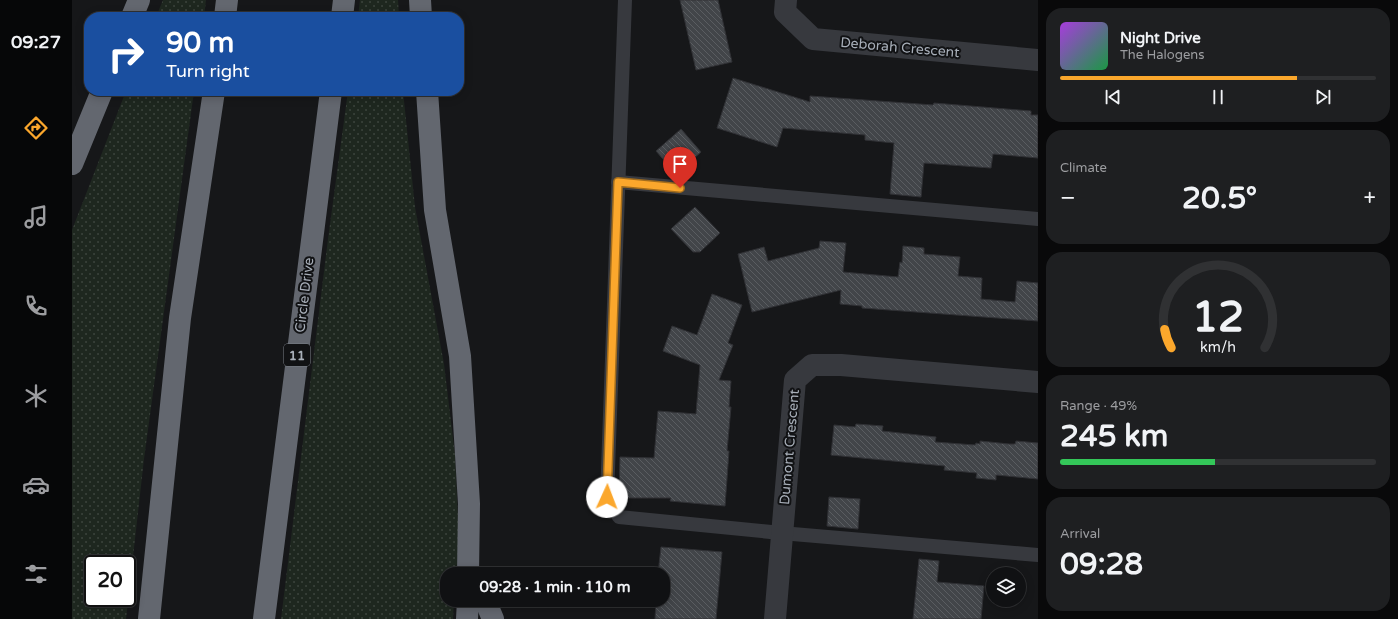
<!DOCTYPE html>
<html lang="en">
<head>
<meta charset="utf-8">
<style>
  :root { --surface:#101113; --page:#1e1f21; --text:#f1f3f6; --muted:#9c9da0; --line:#303133; --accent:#fba72c }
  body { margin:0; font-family:"Varela Round",sans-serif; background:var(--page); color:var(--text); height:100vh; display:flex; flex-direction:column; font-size:15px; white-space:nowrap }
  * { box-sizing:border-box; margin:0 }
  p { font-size:13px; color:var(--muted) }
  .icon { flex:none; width:22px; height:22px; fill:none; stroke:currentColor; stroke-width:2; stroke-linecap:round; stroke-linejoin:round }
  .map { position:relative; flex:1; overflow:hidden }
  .drawer { display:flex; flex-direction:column; gap:8px; padding:8px; background:#09090a; width:360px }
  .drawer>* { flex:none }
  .guide { position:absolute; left:12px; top:12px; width:380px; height:84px; border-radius:16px; box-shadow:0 2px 10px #0003,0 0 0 1px var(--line); background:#1a4fa0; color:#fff; overflow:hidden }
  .fabs { position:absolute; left:914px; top:567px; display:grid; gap:8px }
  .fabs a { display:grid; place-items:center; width:40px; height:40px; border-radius:50%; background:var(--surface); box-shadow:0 2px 10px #0003,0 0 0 1px var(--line); font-size:20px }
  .speed { position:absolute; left:12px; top:555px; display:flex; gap:8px; font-size:20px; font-weight:700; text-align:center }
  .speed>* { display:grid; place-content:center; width:52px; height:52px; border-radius:50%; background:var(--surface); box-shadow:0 2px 10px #0003,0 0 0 1px var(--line); line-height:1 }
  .speed .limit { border:2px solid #111; border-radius:6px; background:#fff; color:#111 }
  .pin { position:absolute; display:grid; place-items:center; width:34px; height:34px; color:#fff; margin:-41px -17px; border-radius:50% 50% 50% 0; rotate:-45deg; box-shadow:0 0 4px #0007 }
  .pin .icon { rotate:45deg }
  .me { position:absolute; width:44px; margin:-22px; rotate:2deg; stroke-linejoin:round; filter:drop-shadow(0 0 3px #0008) }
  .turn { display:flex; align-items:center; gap:14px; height:84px; padding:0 16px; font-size:18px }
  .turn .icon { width:52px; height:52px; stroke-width:2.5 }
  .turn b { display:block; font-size:28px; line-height:34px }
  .big { font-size:30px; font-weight:700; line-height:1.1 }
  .drawer .tile { flex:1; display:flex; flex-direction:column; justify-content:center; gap:6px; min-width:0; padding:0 14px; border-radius:16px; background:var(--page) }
  .drawer .dial { align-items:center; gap:0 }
  .dial svg { height:104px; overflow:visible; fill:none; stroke:var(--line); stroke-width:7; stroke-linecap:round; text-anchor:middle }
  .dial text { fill:var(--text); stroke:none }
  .song { display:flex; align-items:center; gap:12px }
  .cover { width:48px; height:48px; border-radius:6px; background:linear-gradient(135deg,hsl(280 70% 55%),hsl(140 70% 35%)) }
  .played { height:4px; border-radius:2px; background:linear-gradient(90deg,var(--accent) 75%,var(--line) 75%) }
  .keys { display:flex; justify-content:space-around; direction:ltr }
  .heat { display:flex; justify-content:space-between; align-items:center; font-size:22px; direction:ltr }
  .charge { height:6px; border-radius:3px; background:linear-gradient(90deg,#34c759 49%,var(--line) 0) }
  .trip { position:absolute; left:368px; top:567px; width:230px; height:40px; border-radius:16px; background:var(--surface); box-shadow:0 2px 10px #0003,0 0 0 1px var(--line); font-weight:700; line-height:40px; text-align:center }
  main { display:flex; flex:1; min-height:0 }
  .tab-bar { display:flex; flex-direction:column; width:72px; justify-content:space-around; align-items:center; background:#060708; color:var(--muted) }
  .tab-bar .icon { width:28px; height:28px }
  .tab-bar .selected { color:var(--accent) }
  .tab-bar b { font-size:18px; color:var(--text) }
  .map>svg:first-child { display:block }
  .grass { fill:url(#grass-dots); fill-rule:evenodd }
  .building { fill:url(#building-back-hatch); stroke:#303135 }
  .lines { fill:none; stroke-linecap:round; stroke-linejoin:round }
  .lane { stroke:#37393e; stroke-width:14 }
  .street { stroke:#37393e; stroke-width:22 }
  .highway { stroke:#63676f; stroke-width:22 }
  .route-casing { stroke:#a36d1d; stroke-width:10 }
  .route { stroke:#fba72c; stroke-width:7 }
  .labels { text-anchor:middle; stroke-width:4; stroke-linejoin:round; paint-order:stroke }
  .shield { fill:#111214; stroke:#7b8088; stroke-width:1 }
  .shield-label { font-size:13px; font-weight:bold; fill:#a8afb9 }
  .street-label { font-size:14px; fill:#a8afb9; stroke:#111214 }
</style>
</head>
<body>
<main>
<nav class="tab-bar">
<b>09:27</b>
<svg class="icon selected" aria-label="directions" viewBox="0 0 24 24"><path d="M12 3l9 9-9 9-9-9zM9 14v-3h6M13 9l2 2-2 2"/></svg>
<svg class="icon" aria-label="music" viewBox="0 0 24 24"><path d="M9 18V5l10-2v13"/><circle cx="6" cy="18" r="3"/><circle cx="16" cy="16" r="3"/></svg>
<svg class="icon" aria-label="phone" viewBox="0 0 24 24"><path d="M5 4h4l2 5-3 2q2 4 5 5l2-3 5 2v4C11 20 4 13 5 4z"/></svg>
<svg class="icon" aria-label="climate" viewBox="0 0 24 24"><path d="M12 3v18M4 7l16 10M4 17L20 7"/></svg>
<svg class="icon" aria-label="car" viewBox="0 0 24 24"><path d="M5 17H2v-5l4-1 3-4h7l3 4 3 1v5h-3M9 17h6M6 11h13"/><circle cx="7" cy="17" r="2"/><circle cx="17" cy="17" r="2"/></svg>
<svg class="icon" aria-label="filters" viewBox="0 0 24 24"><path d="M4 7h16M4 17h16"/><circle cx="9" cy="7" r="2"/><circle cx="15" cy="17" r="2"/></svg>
</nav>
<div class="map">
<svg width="966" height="619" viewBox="0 0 966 619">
  <defs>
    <pattern id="grass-dots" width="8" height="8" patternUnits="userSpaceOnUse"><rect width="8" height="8" fill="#1e271f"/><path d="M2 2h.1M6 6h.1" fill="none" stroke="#3c443d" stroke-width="1.8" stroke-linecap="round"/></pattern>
    <pattern id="building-back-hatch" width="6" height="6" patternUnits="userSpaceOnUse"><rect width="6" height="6" fill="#424549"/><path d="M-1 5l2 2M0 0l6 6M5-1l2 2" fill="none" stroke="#5a5d61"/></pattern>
  </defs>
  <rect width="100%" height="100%" fill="#161719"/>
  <g class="grass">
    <polygon points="91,0 134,0 132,17 84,17"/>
    <polygon points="288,0 326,0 327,17 286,17"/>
    <path d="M 54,91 L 122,91 L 72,459 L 54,619 L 0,619 L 0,230 ZM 21,564 L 55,564 L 55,598 L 21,598 Z"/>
    <polygon points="276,91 331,91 343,207 372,364 383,455 387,541 384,574 375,574 375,600 382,600 381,619 209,619 256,239"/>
  </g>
  <g class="building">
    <polygon points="608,0 646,0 660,62 624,70"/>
    <polygon points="661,78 738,102 738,96 861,105 862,103 959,111 959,115 966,115 966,158 921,154 919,168 852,163 849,197 818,194 822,143 793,140 793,135 711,128 705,147 645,128"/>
    <polygon points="609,129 629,152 604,174 584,151"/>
    <polygon points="623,207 648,233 628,252 621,252 599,229"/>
    <polygon points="748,241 774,243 771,272 826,277 828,262 830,263 831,246 852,248 852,254 888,257 886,276 910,278 909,299 943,302 945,281 966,283 966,321 790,308 790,306 768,304 769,290 680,312 666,254 692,247 696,261 747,248"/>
    <polygon points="640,294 670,305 656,343 661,345 647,380 659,381 657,407 659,407 655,451 657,451 653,506 598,501 599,498 547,498 548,457 582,458 586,411 624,414 628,365 591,351 600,326 625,335"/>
    <polygon points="784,424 811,426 810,431 864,437 863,442 903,445 904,443 908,444 908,441 937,444 943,444 944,441 966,443 966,479 924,475 924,480 904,478 905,473 872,470 873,466 759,455 762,425 783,427"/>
    <polygon points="757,497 788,499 786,529 755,526"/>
    <polygon points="589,547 650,552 644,619 583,619 584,600 591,600 591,574 586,574"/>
    <polygon points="847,559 867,561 865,582 912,586 909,619 841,619"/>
  </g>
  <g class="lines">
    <g class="lane">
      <polyline points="553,0 535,497 547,517 709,533 966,555"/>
      <polyline points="546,182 966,219"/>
    </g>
    <g class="street">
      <polyline points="714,0 713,12 741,39 966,60"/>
      <polyline points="703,619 723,380 740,365 769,365 966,382"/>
    </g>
    <g class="highway">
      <polyline points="348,0 349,17"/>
      <polyline points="60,17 67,0"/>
      <polyline points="153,17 155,0"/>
      <polyline points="270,17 272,0"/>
      <polyline points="355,91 363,210 388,356 397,504 396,574"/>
      <polyline points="0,164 30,91"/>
      <polyline points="413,600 421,619"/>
      <polyline points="77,619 108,318 142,91"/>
      <polyline points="192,619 259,91"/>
      <polyline points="395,619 396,600"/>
    </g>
  </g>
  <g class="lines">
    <g class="route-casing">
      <polyline id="route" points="535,497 546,182 608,188"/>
    </g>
    <use href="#route" class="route"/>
  </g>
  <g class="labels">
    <rect class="shield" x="212" y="344" width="26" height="22" rx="3"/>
    <g class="shield-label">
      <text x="225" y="360">11</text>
    </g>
    <g class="street-label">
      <text transform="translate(828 47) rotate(5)" y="5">Deborah Crescent</text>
      <text transform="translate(232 295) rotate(-83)" y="5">Circle Drive</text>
      <text transform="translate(717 447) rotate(-85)" y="5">Dumont Crescent</text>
    </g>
  </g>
</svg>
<div class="fabs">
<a><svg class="icon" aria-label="layers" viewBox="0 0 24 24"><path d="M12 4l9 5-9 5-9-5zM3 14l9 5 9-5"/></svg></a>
</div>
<div class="speed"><div class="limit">20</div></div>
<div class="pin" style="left:608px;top:188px;background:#d93025"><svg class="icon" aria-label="arrive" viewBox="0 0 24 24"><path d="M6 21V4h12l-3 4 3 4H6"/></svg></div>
<svg class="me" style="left:535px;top:497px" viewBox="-20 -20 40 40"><circle r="19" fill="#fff"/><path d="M0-13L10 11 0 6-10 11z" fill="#fba72c"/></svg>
<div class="trip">09:28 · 1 min · 110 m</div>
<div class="guide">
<div class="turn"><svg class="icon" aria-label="right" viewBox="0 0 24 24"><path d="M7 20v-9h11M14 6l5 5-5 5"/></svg><div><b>90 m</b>Turn right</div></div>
</div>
</div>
<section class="drawer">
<div class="tile">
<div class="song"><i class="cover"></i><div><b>Night Drive</b><p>The Halogens</p></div></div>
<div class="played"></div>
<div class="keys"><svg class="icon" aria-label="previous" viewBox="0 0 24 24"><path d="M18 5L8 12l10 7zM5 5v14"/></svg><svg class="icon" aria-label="pause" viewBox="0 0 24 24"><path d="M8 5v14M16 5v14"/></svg><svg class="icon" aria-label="next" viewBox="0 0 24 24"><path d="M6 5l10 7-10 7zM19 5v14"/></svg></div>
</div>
<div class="tile"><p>Climate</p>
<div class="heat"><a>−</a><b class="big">20.5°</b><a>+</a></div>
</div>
<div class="tile dial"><svg viewBox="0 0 100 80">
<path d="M14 69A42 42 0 1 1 86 69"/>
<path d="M14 69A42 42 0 0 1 9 55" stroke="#fba72c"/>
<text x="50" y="56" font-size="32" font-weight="700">12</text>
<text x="50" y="72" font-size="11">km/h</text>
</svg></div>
<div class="tile"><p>Range · 49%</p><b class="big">245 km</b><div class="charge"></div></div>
<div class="tile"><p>Arrival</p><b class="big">09:28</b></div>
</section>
</main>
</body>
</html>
